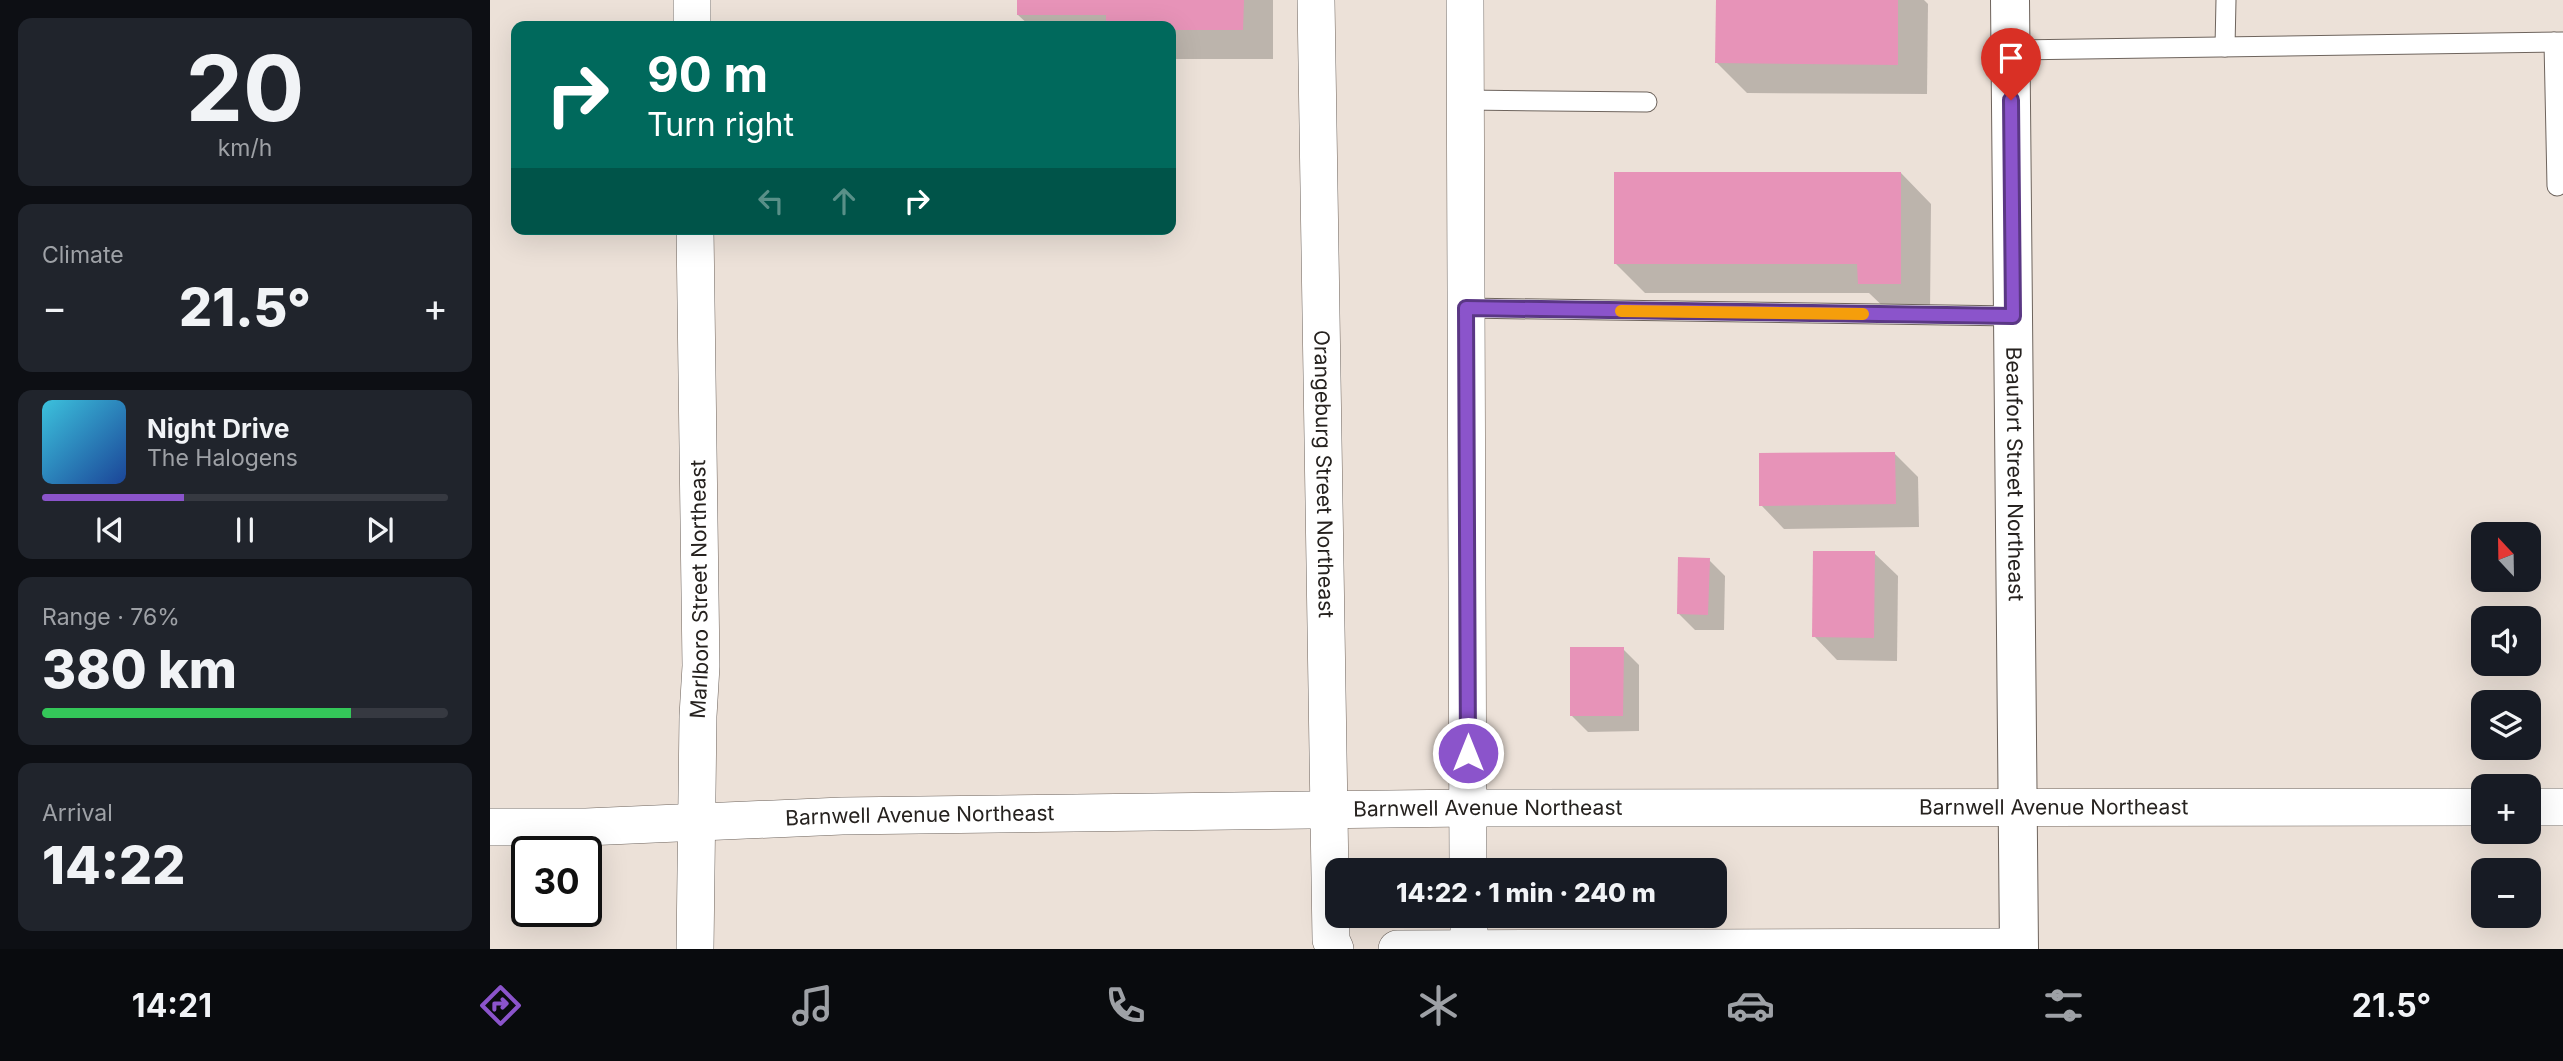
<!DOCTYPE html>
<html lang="en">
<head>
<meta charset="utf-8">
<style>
  :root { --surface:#171b24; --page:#20242c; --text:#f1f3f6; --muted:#9ea1a6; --line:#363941; --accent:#8b54cb }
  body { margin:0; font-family:Inter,sans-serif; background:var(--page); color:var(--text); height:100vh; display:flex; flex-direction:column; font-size:26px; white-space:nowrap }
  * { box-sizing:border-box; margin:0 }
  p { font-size:23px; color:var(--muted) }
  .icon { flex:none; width:38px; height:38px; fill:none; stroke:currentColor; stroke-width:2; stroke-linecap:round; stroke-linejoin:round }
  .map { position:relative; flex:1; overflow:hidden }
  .sheet { display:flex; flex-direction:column; gap:18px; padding:18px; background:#0d0f14; width:490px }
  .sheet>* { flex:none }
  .hud { position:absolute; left:21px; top:21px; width:665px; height:214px; border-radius:14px; box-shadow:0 7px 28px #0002; background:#00695c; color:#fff; overflow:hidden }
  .needle { width:46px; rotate:338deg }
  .controls { position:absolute; left:1981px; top:522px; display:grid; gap:14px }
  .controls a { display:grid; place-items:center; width:70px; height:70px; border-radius:14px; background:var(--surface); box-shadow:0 7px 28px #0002; font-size:35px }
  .speed { position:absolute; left:21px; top:836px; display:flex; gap:14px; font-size:35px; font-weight:700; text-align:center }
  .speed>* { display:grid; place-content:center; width:91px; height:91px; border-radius:50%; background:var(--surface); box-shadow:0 7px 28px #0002; line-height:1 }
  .speed .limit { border:4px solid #111; border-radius:10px; background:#fff; color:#111 }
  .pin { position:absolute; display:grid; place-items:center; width:60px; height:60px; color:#fff; margin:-72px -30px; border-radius:50% 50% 50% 0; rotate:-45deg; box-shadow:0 0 7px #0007 }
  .pin .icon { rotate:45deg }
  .me { position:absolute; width:77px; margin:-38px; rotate:0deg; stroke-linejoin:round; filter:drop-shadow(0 0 5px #0008) }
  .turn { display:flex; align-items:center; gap:24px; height:147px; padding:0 21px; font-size:32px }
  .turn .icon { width:91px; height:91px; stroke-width:2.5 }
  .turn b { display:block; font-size:49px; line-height:60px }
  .lanes { display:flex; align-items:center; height:66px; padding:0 21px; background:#0003; justify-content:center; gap:35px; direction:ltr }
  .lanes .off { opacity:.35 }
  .big { font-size:52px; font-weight:800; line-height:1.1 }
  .sheet .tile { flex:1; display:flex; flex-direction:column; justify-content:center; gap:10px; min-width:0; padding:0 24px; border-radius:14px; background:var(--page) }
  .sheet .dial { align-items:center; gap:0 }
  .dial b { font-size:91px; line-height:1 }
  .song { display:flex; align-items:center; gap:21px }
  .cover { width:84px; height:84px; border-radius:10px; background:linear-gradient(135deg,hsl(190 70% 55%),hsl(220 70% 35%)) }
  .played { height:7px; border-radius:4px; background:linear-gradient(90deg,var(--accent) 35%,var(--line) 35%) }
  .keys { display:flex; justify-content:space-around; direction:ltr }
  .heat { display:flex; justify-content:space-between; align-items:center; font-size:38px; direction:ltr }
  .charge { height:10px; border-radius:5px; background:linear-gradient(90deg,#34c759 76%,var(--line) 0) }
  .trip { position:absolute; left:835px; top:858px; width:402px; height:70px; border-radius:14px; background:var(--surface); box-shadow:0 7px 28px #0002; font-weight:800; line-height:70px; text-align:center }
  .dock { display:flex; height:112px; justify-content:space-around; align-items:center; background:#090b0e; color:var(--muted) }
  .dock .icon { width:49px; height:49px }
  .dock .current { color:var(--accent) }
  .dock b { font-size:32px; color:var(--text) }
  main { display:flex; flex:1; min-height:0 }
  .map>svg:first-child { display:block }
  .shadow { fill:#0003 }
  .building { fill:#e793b8 }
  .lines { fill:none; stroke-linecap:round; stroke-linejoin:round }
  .lane-casing { stroke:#6e645d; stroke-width:21 }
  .street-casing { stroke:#6e645d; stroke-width:38 }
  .secondary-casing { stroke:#6e645d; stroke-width:40 }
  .lane { stroke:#fff; stroke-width:19 }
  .street { stroke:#fff; stroke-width:37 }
  .secondary { stroke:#fff; stroke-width:38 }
  .route-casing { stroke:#5a3784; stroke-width:18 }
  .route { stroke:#8b54cb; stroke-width:12 }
  .slow { stroke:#f59e0b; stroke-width:12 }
  .labels { text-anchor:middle; stroke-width:7; stroke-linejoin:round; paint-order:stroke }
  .street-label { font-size:21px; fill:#26221f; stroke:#f9eee5 }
</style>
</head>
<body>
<main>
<section class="sheet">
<div class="tile dial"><b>20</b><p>km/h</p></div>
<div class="tile"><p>Climate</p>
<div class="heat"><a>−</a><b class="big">21.5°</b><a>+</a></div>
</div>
<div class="tile">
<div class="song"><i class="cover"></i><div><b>Night Drive</b><p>The Halogens</p></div></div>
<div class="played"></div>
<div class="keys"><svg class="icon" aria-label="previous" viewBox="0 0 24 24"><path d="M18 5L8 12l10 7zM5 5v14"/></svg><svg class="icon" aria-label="pause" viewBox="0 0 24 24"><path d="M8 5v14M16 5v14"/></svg><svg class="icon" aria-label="next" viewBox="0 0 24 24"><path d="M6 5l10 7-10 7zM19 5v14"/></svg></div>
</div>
<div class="tile"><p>Range · 76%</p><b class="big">380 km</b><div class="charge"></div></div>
<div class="tile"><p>Arrival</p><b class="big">14:22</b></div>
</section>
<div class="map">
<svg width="2073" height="949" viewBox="0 0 2073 949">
  <rect width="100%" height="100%" fill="#ece1d8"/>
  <g class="shadow">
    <polygon points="528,0 783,0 783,59 681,59 681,26 540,26 528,15"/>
    <polygon points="1228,0 1434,0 1438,4 1437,94 1257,93 1227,63"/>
    <polygon points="1411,173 1441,204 1440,313 1400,313 1379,293 1155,293 1125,263"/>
    <polygon points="1404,453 1428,477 1429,527 1294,529 1271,505"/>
    <polygon points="1384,553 1408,576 1407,661 1347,660 1324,636"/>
    <polygon points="1219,560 1235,576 1234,630 1205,630 1189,614"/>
    <polygon points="1133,649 1149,665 1149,731 1098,732 1082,716"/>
  </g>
  <g class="building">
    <polygon points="527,0 754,0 753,30 681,30 681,26 616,26 616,15 527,15"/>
    <polygon points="1226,0 1408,0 1408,65 1225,63"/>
    <polygon points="1124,172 1411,172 1411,284 1368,284 1367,264 1124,264"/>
    <polygon points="1405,452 1406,504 1269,506 1269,453"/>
    <polygon points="1323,551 1385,551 1384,638 1322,637"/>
    <polygon points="1188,557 1220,558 1218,615 1187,614"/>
    <polygon points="1080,647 1134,647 1133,716 1080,716"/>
  </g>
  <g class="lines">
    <g class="lane-casing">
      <g id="lane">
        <polyline points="2064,42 2067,186"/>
        <polyline points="1735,47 1736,0"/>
        <polyline points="1521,50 2073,42"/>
        <polyline points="975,100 1157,102"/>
        <polyline points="976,308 1523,316"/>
      </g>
    </g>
    <g class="street-casing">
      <g id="street">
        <polyline points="202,0 202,26"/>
        <path id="s1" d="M 826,0 L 841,940 L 845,949"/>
        <polyline points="975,0 978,870"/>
        <polyline points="2039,807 2073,807"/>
        <path id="s2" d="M 0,827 L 96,827 L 352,816 L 978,808 L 1993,807"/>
        <polyline points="979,915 979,949"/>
        <path id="s3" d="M 205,949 L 208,716 L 211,666 L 205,229"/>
        <polyline points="907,949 1529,947"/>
      </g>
    </g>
    <g class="secondary-casing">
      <g id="secondary">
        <path id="s4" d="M 1520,0 L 1529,949"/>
      </g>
    </g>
    <use href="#lane" class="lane"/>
    <use href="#street" class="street"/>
    <use href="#secondary" class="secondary"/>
  </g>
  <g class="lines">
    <g class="route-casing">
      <polyline id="route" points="978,753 976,308 1523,316 1521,100"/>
    </g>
    <use href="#route" class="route"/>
    <polyline class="slow" points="1131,311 1373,314"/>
  </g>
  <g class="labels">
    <g class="street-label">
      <text dy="7" stroke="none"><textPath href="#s1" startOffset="474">Orangeburg Street Northeast</textPath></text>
      <text dy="7" stroke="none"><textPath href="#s4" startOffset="474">Beaufort Street Northeast</textPath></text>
      <text dy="7" stroke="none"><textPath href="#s3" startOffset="360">Marlboro Street Northeast</textPath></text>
      <text dy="7" stroke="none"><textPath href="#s2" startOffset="1564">Barnwell Avenue Northeast</textPath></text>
      <text dy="7" stroke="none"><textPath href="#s2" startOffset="998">Barnwell Avenue Northeast</textPath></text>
      <text dy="7" stroke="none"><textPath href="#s2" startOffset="430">Barnwell Avenue Northeast</textPath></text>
    </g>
  </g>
</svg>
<div class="controls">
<a><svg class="needle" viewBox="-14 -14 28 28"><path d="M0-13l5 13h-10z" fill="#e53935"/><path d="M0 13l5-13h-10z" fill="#9ea1a6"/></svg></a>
<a><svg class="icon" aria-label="sound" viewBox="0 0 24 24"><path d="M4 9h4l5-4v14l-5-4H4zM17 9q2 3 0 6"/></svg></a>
<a><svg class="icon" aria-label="layers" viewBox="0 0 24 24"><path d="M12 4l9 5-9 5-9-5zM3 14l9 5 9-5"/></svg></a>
<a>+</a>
<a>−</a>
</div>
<div class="speed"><div class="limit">30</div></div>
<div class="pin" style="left:1521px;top:100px;background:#d93025"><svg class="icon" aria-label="arrive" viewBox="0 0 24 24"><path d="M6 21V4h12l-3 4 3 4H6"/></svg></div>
<svg class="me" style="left:978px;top:753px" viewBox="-20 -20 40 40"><circle r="17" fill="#8b54cb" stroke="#fff" stroke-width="3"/><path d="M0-11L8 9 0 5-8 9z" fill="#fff"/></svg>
<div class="trip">14:22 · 1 min · 240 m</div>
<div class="hud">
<div class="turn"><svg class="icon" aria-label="right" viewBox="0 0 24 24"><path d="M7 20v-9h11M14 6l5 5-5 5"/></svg><div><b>90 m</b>Turn right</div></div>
<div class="lanes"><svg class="icon off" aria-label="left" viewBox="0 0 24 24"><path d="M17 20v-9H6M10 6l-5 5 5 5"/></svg><svg class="icon off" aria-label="ahead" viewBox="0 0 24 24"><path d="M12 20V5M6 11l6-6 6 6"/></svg><svg class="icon" aria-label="right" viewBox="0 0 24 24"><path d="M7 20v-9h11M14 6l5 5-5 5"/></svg></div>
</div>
</div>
</main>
<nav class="dock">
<b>14:21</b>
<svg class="icon current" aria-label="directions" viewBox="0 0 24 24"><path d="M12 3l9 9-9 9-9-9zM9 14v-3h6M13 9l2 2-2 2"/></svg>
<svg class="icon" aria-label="music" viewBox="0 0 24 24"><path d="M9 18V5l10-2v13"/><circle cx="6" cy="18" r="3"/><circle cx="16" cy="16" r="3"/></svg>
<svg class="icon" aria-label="phone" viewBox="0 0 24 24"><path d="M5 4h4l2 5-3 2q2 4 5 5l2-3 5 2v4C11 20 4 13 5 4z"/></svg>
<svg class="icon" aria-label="climate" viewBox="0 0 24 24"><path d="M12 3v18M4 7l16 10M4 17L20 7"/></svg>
<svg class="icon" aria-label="car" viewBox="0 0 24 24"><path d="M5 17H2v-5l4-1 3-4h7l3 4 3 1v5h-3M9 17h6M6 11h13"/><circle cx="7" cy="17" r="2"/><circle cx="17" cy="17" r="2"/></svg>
<svg class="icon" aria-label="filters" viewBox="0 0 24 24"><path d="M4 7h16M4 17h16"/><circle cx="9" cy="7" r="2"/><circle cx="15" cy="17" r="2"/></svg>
<b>21.5°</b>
</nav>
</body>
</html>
